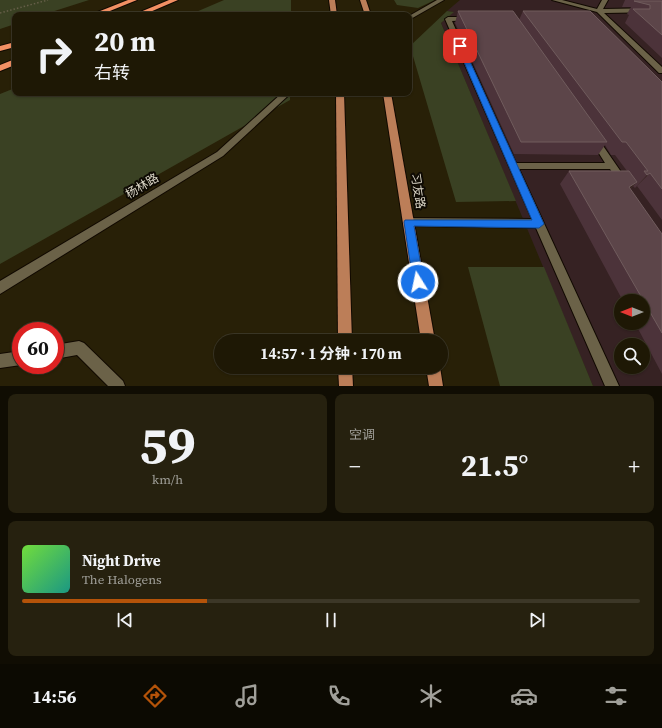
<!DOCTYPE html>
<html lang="zh">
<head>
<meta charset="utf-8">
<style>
  :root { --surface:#1e1805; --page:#26210f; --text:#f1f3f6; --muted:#a1a09a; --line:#3c3727; --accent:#b45309 }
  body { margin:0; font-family:"Source Serif 4","Noto Sans SC",serif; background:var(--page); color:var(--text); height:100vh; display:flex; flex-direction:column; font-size:15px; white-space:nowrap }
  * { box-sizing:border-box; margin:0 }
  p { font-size:13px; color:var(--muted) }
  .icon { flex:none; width:22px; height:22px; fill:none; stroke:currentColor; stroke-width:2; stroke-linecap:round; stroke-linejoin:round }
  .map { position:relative; height:386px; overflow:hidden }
  .sheet { display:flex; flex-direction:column; gap:8px; padding:8px; background:#100d03; flex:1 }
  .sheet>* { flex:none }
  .banner { position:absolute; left:12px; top:12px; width:400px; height:84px; border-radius:8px; box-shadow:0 1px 3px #0004,0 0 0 1px var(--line); background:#1e1805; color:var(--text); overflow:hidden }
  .needle { width:26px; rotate:270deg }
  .fabs { position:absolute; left:614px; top:294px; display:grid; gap:8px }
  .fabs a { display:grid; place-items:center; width:36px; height:36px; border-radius:50%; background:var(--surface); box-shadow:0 1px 3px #0004,0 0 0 1px var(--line); font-size:20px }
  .speed { position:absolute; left:12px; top:322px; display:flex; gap:8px; font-size:20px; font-weight:700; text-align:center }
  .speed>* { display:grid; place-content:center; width:52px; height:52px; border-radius:50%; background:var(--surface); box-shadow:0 1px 3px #0004,0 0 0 1px var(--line); line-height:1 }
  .speed .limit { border:6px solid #d22; background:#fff; color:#111 }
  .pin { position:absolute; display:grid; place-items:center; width:34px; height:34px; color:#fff; margin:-17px; border-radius:8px; box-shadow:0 2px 6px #0006 }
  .me { position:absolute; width:44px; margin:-22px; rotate:350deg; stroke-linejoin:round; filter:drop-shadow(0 0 3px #0008) }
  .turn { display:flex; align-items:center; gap:14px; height:84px; padding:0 16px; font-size:18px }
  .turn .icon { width:52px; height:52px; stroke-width:2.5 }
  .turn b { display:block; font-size:28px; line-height:34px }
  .big { font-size:30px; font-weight:700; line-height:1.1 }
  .sheet .tile { flex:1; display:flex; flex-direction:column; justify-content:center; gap:6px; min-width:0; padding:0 14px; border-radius:8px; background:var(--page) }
  .sheet .dial { align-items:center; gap:0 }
  .dial b { font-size:52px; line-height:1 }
  .song { display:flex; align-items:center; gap:12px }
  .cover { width:48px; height:48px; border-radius:6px; background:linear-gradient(135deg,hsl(100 70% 55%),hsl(170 70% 35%)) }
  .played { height:4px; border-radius:2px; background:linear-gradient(90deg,var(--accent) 30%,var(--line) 30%) }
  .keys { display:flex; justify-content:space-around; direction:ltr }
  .heat { display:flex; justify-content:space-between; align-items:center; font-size:22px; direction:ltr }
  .sheet .tiles { flex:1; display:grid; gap:8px; grid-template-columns:1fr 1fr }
  .tile:last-child { grid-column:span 2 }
  .trip { position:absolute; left:214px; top:334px; width:234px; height:40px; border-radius:20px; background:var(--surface); box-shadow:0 1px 3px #0004,0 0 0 1px var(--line); font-weight:700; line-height:40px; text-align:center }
  .dock { display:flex; height:64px; justify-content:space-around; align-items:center; background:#0c0a02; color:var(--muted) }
  .dock .icon { width:28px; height:28px }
  .dock .on { color:var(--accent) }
  .dock b { font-size:18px; color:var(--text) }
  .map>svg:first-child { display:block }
  .industrial { fill:#362223; fill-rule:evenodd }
  .green { fill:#3a4123 }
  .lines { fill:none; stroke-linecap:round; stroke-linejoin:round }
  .lane-casing { stroke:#110900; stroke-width:2 }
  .secondary-casing { stroke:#110900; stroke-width:2 }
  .primary-casing { stroke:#110900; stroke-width:2 }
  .highway-casing { stroke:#110900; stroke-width:2 }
  .path { stroke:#665f49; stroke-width:1.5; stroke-dasharray:1.5 2; stroke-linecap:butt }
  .lane { fill:#6b6248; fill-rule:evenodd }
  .secondary { fill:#6b6248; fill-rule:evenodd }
  .primary { fill:#bc7e58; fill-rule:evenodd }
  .highway { fill:#f29063; fill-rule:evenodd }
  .wall { fill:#4c333a }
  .shaded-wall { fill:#37241f }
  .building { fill:#5c4549; stroke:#705c5d }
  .route { fill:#1a73e8; stroke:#114b97 }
  .labels { text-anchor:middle; stroke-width:4; stroke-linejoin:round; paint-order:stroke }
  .street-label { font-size:12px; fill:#ddd8c9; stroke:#0e0a03 }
</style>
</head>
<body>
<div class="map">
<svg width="662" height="386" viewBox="0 0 662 386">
  <rect width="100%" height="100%" fill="#282007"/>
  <path class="industrial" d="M 460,0 L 662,0 L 662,386 L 593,386 L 441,23 L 453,12 L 447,11 ZM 621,301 L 643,301 L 643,323 L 621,323 ZM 621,345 L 643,345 L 643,367 L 621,367 Z"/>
  <g class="green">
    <polygon points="0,0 89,0 42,15 15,15 15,24 0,29"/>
    <polygon points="224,0 291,0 291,15 189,15"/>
    <polygon points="394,0 435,0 418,8 397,5"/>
    <polygon points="447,11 454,12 441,23 516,201 456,202 410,46"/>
    <polygon points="15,88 15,93 290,93 290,100 0,264 0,94"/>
    <polygon points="468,267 544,267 593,386 500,386"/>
  </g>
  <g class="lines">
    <g class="lane-casing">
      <g id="lane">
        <polygon points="552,0 562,0 597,9 602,0 608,0 603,9 662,8 662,12 604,13 662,67 662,73 659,73 597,12"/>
        <polygon points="468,17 470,18 470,20 452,21 516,163 605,163 590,139 594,136 597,137 628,182 623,186 620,185 610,169 519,169 619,386 605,386 536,228 408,226 404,225 403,222 404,219 408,218 532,219 445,19 448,17"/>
        <polygon points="79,341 84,343 123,381 125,386 108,386 77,355 55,359 55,345"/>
        <polygon points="21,351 21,365 0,368 0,354"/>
      </g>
    </g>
    <g class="secondary-casing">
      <g id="secondary">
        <polygon points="437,0 444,0 409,20 409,16"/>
        <polygon points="282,93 291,93 223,156 0,294 0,281 217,152"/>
      </g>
    </g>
    <g class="primary-casing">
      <g id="primary">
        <polygon points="329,0 335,0 337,15 331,15"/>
        <polygon points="360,0 366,0 371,15 365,15"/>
        <polygon points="336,93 344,93 352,341 338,341"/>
        <polygon points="383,93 391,93 435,341 421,341"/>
        <polygon points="338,367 352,367 353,386 339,386"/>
        <polygon points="426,367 440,367 443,386 429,386"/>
      </g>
    </g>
    <g class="highway-casing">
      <g id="highway">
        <polygon points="128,0 137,0 100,15 90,15"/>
        <polygon points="169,0 178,0 143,15 133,15"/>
        <polygon points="15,42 15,47 0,51 0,46"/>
        <polygon points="15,59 15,65 0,71 0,65"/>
      </g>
    </g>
    <polyline class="path" points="0,13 48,0"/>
    <use href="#lane" class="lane"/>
    <use href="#secondary" class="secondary"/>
    <use href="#primary" class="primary"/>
    <use href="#highway" class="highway"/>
  </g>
  <g class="wall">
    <polygon points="625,0 662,0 662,58 625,23 629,15 627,14 631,7 622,7"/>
    <polygon points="458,11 519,20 523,11 662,82 662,220 637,186 635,188 633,186 630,189 662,234 662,374 635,323 643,323 643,301 623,301 560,184 569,171 627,171 615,155 611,155 605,145 598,155 514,154 455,23"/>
  </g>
  <g class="shaded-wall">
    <polygon points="650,173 635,188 647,175"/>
    <polygon points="637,182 625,194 629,187"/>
  </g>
  <g class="building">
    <polygon points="634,1 662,1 662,35 633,9 650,9 650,5"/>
    <polygon points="458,11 513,11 607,142 521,142"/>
    <polygon points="523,11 590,11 662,82 662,189 650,173 647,175 644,171 648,171 626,142 622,142"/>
    <polygon points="569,171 629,171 637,182 629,187 662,234 662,333"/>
  </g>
  <polygon class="route" points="460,44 463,46 544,224 539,228 414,226 424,282 422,285 418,287 415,285 413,282 404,222 405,220 532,220 457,46"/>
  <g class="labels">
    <g class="street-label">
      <text transform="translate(142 186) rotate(-31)" y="4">杨林路</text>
      <text transform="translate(418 191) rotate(81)" y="4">习友路</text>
    </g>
  </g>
</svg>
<div class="fabs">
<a><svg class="needle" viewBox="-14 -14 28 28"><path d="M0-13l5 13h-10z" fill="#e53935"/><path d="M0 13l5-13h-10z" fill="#a1a09a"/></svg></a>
<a><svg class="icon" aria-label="search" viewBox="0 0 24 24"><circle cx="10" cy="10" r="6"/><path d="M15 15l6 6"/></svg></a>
</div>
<div class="speed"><div class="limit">60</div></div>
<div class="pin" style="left:460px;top:46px;background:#d93025"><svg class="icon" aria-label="arrive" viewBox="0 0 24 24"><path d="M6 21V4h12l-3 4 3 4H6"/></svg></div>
<svg class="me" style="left:418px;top:282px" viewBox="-20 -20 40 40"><circle r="17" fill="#1a73e8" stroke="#fff" stroke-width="3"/><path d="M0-11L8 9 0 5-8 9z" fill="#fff"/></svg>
<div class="trip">14:57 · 1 分钟 · 170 m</div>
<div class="banner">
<div class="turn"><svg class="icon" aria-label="right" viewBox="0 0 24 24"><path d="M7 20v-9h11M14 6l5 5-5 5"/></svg><div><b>20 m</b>右转</div></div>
</div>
</div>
<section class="sheet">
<div class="tiles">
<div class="tile dial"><b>59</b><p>km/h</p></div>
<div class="tile"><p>空调</p>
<div class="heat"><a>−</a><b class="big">21.5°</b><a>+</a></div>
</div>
<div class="tile">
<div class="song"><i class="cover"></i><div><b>Night Drive</b><p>The Halogens</p></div></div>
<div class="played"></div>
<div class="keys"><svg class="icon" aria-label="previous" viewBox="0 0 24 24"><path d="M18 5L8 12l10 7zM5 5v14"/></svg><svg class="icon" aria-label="pause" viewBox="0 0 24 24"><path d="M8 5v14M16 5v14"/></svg><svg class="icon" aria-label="next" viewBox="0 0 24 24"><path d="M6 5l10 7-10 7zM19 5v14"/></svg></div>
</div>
</div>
</section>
<nav class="dock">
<b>14:56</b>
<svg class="icon on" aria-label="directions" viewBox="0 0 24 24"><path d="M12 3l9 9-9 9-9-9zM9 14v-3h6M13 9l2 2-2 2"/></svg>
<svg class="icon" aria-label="music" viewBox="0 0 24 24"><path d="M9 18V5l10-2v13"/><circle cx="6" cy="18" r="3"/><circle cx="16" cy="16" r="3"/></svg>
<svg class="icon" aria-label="phone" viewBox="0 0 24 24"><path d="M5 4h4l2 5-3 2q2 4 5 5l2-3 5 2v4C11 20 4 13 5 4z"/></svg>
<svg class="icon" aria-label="climate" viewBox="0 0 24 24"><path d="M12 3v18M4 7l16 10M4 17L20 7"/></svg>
<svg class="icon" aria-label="car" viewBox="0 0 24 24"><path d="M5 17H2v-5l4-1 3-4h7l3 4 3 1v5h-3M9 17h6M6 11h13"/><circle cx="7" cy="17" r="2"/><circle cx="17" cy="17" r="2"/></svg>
<svg class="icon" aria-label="filters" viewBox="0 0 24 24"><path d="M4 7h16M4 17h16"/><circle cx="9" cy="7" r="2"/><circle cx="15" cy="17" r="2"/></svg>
</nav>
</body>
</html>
